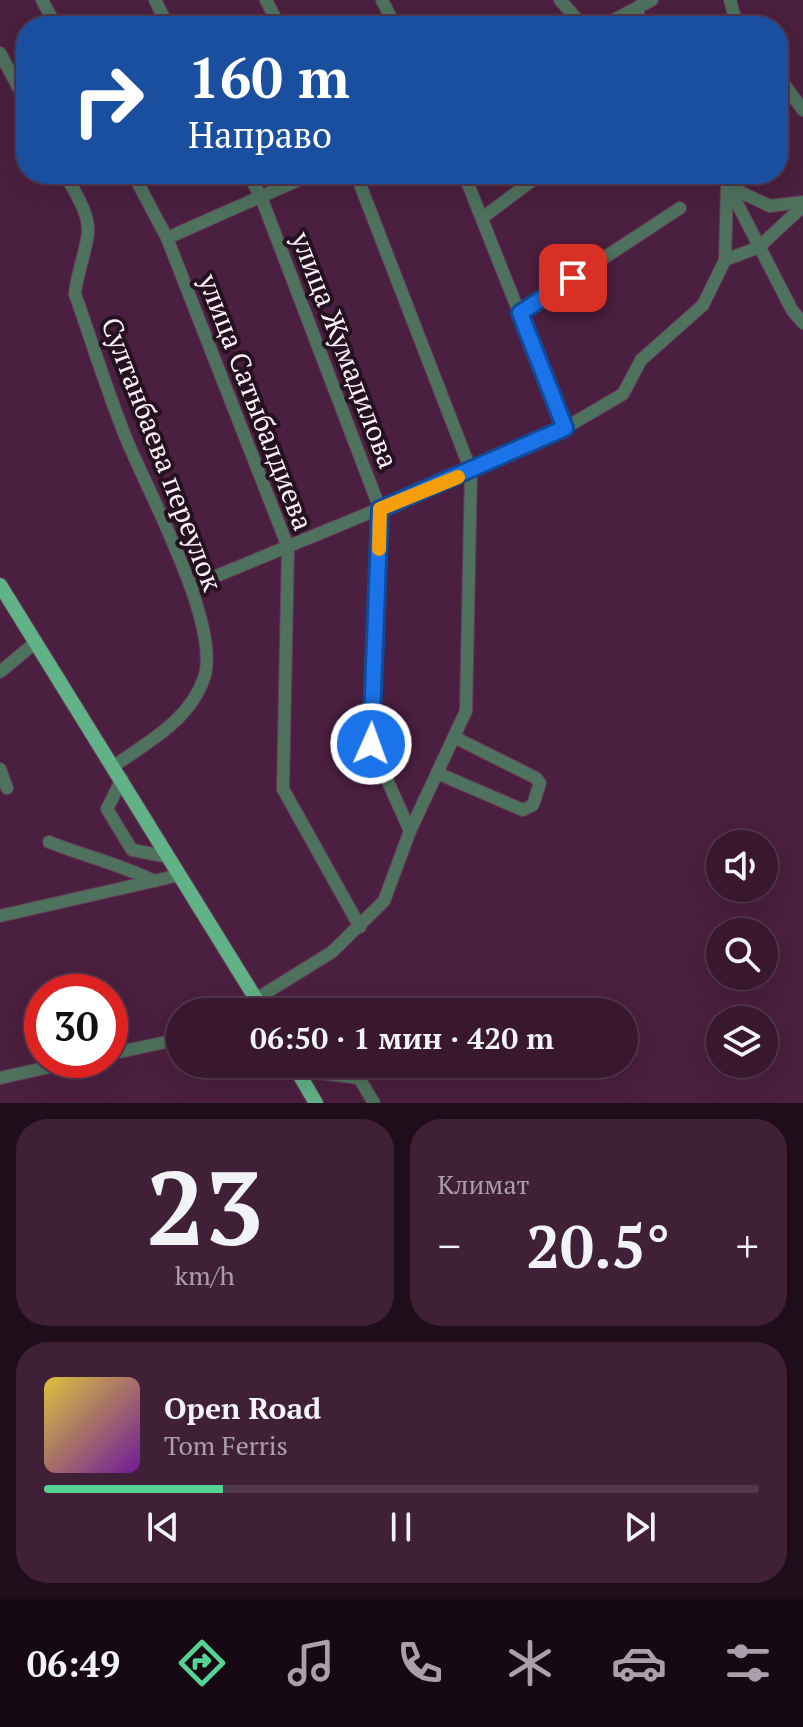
<!DOCTYPE html>
<html lang="ru">
<head>
<meta charset="utf-8">
<style>
  :root { --surface:#38172f; --page:#3f2037; --text:#f1f3f6; --muted:#ab9faa; --line:#52364b; --accent:#54d395 }
  body { margin:0; font-family:"PT Serif",serif; background:var(--page); color:var(--text); height:100vh; display:flex; flex-direction:column; font-size:30px; white-space:nowrap }
  * { box-sizing:border-box; margin:0 }
  p { font-size:26px; color:var(--muted) }
  .icon { flex:none; width:44px; height:44px; fill:none; stroke:currentColor; stroke-width:2; stroke-linecap:round; stroke-linejoin:round }
  .map { position:relative; height:1103px; overflow:hidden }
  .side { display:flex; flex-direction:column; gap:16px; padding:16px; background:#1f0d1a; flex:1 }
  .side>* { flex:none }
  .banner { position:absolute; left:16px; top:16px; width:772px; height:168px; border-radius:32px; box-shadow:0 8px 32px #0002,0 0 0 2px var(--line); background:#1a4fa0; color:#fff; overflow:hidden }
  .tools { position:absolute; left:706px; top:830px; display:grid; gap:16px }
  .tools a { display:grid; place-items:center; width:72px; height:72px; border-radius:50%; background:var(--surface); box-shadow:0 8px 32px #0002,0 0 0 2px var(--line); font-size:40px }
  .speed { position:absolute; left:24px; top:974px; display:flex; gap:16px; font-size:40px; font-weight:700; text-align:center }
  .speed>* { display:grid; place-content:center; width:104px; height:104px; border-radius:50%; background:var(--surface); box-shadow:0 8px 32px #0002,0 0 0 2px var(--line); line-height:1 }
  .speed .limit { border:12px solid #d22; background:#fff; color:#111 }
  .pin { position:absolute; display:grid; place-items:center; width:68px; height:68px; color:#fff; margin:-34px; border-radius:16px; box-shadow:0 4px 12px #0006 }
  .me { position:absolute; width:88px; margin:-44px; rotate:2deg; stroke-linejoin:round; filter:drop-shadow(0 0 6px #0008) }
  .turn { display:flex; align-items:center; gap:28px; height:168px; padding:0 40px; font-size:36px }
  .turn .icon { width:104px; height:104px; stroke-width:2.5 }
  .turn b { display:block; font-size:56px; line-height:68px }
  .big { font-size:60px; font-weight:700; line-height:1.1 }
  .side .tile { flex:1; display:flex; flex-direction:column; justify-content:center; gap:12px; min-width:0; padding:0 28px; border-radius:32px; background:var(--page) }
  .side .dial { align-items:center; gap:0 }
  .dial b { font-size:104px; line-height:1 }
  .song { display:flex; align-items:center; gap:24px }
  .cover { width:96px; height:96px; border-radius:12px; background:linear-gradient(135deg,hsl(50 70% 55%),hsl(280 70% 35%)) }
  .played { height:8px; border-radius:4px; background:linear-gradient(90deg,var(--accent) 25%,var(--line) 25%) }
  .keys { display:flex; justify-content:space-around; direction:ltr }
  .heat { display:flex; justify-content:space-between; align-items:center; font-size:44px; direction:ltr }
  .side .tiles { flex:1; display:grid; gap:16px; grid-template-columns:1fr 1fr }
  .tile:last-child { grid-column:span 2 }
  .trip { position:absolute; left:166px; top:998px; width:472px; height:80px; border-radius:40px; background:var(--surface); box-shadow:0 8px 32px #0002,0 0 0 2px var(--line); font-weight:700; line-height:80px; text-align:center }
  .tab-bar { display:flex; height:128px; justify-content:space-around; align-items:center; background:#160913; color:var(--muted) }
  .tab-bar .icon { width:56px; height:56px }
  .tab-bar .selected { color:var(--accent) }
  .tab-bar b { font-size:36px; color:var(--text) }
  .map>svg:first-child { display:block }
  .lines { fill:none; stroke-linecap:round; stroke-linejoin:round }
  .minor-casing { stroke:#643c59; stroke-width:14 }
  .major-casing { stroke:#643c59; stroke-width:16 }
  .minor { stroke:#4e725d; stroke-width:12 }
  .major { stroke:#62b287; stroke-width:14 }
  .route-casing { stroke:#114b97; stroke-width:20 }
  .route { stroke:#1a73e8; stroke-width:14 }
  .slow { stroke:#f59e0b; stroke-width:14 }
  .labels { text-anchor:middle; stroke-width:8; stroke-linejoin:round; paint-order:stroke }
  .street-label { font-size:28px; fill:#fdf1f8; stroke:#251220 }
</style>
</head>
<body>
<div class="map">
<svg width="803" height="1103" viewBox="0 0 803 1103">
  <rect width="100%" height="100%" fill="#4b1f3f"/>
  <g class="lines">
    <g class="minor-casing">
      <g id="minor">
        <polyline points="42,0 56,26"/>
        <polyline points="155,0 168,26"/>
        <polyline points="266,0 279,26"/>
        <polyline points="382,0 395,26"/>
        <polyline points="560,0 583,26"/>
        <polyline points="730,0 734,15 742,26"/>
        <polyline points="602,26 652,0"/>
        <polyline points="638,26 638,7"/>
        <polyline points="0,53 26,102"/>
        <polyline points="778,76 803,110"/>
        <path d="M 65,174 C 74,191 89,212 88,232 C 86,253 77,272 75,294 C 92,342 107,391 126,438 C 147,490 222,626 204,678 C 190,720 148,742 114,766"/>
        <polyline points="133,174 167,238 288,547 283,789 360,927"/>
        <polyline points="248,174 261,197 380,509 371,744 410,831 384,901 332,952 256,999"/>
        <polyline points="356,174 471,471 466,711 410,831"/>
        <polyline points="464,174 565,428"/>
        <polyline points="722,174 792,310 803,323"/>
        <polyline points="482,218 541,174"/>
        <polyline points="167,238 312,174"/>
        <polyline points="725,260 759,247 803,206"/>
        <polyline points="520,313 680,208"/>
        <polyline points="192,586 471,471 565,428 623,394 641,360 703,305 725,260 727,186 770,206 803,202"/>
        <polyline points="0,672 36,642"/>
        <polyline points="0,769 7,788"/>
        <polyline points="437,773 523,810 533,805 540,783 536,778 454,737"/>
        <polyline points="122,779 107,809 132,850 169,857"/>
        <path d="M 49,842 C 84,856 120,864 154,881"/>
        <polyline points="0,916 180,875"/>
        <polyline points="110,1054 180,1039"/>
        <polyline points="296,1070 359,1078 374,1103"/>
        <polyline points="0,1078 81,1060"/>
      </g>
    </g>
    <g class="major-casing">
      <g id="major">
        <polyline points="0,585 264,1012"/>
        <polyline points="293,1064 316,1103"/>
      </g>
    </g>
    <use href="#minor" class="minor"/>
    <use href="#major" class="major"/>
  </g>
  <g class="lines">
    <g class="route-casing">
      <polyline id="route" points="371,744 380,509 565,428 520,313 573,278"/>
    </g>
    <use href="#route" class="route"/>
    <polyline class="slow" points="379,549 380,509 458,477"/>
  </g>
  <g class="labels">
    <g class="street-label">
      <text transform="translate(345 350) rotate(69)" y="10">улица Жумадилова</text>
      <text transform="translate(256 402) rotate(69)" y="10">улица Сатыбалдиева</text>
      <text transform="translate(162 454) rotate(69)" y="10">Султанбаева переулок</text>
    </g>
  </g>
</svg>
<div class="tools">
<a><svg class="icon" aria-label="sound" viewBox="0 0 24 24"><path d="M4 9h4l5-4v14l-5-4H4zM17 9q2 3 0 6"/></svg></a>
<a><svg class="icon" aria-label="search" viewBox="0 0 24 24"><circle cx="10" cy="10" r="6"/><path d="M15 15l6 6"/></svg></a>
<a><svg class="icon" aria-label="layers" viewBox="0 0 24 24"><path d="M12 4l9 5-9 5-9-5zM3 14l9 5 9-5"/></svg></a>
</div>
<div class="speed"><div class="limit">30</div></div>
<div class="pin" style="left:573px;top:278px;background:#d93025"><svg class="icon" aria-label="arrive" viewBox="0 0 24 24"><path d="M6 21V4h12l-3 4 3 4H6"/></svg></div>
<svg class="me" style="left:371px;top:744px" viewBox="-20 -20 40 40"><circle r="17" fill="#1a73e8" stroke="#fff" stroke-width="3"/><path d="M0-11L8 9 0 5-8 9z" fill="#fff"/></svg>
<div class="trip">06:50 · 1 мин · 420 m</div>
<div class="banner">
<div class="turn"><svg class="icon" aria-label="right" viewBox="0 0 24 24"><path d="M7 20v-9h11M14 6l5 5-5 5"/></svg><div><b>160 m</b>Направо</div></div>
</div>
</div>
<section class="side">
<div class="tiles">
<div class="tile dial"><b>23</b><p>km/h</p></div>
<div class="tile"><p>Климат</p>
<div class="heat"><a>−</a><b class="big">20.5°</b><a>+</a></div>
</div>
<div class="tile">
<div class="song"><i class="cover"></i><div><b>Open Road</b><p>Tom Ferris</p></div></div>
<div class="played"></div>
<div class="keys"><svg class="icon" aria-label="previous" viewBox="0 0 24 24"><path d="M18 5L8 12l10 7zM5 5v14"/></svg><svg class="icon" aria-label="pause" viewBox="0 0 24 24"><path d="M8 5v14M16 5v14"/></svg><svg class="icon" aria-label="next" viewBox="0 0 24 24"><path d="M6 5l10 7-10 7zM19 5v14"/></svg></div>
</div>
</div>
</section>
<nav class="tab-bar">
<b>06:49</b>
<svg class="icon selected" aria-label="directions" viewBox="0 0 24 24"><path d="M12 3l9 9-9 9-9-9zM9 14v-3h6M13 9l2 2-2 2"/></svg>
<svg class="icon" aria-label="music" viewBox="0 0 24 24"><path d="M9 18V5l10-2v13"/><circle cx="6" cy="18" r="3"/><circle cx="16" cy="16" r="3"/></svg>
<svg class="icon" aria-label="phone" viewBox="0 0 24 24"><path d="M5 4h4l2 5-3 2q2 4 5 5l2-3 5 2v4C11 20 4 13 5 4z"/></svg>
<svg class="icon" aria-label="climate" viewBox="0 0 24 24"><path d="M12 3v18M4 7l16 10M4 17L20 7"/></svg>
<svg class="icon" aria-label="car" viewBox="0 0 24 24"><path d="M5 17H2v-5l4-1 3-4h7l3 4 3 1v5h-3M9 17h6M6 11h13"/><circle cx="7" cy="17" r="2"/><circle cx="17" cy="17" r="2"/></svg>
<svg class="icon" aria-label="filters" viewBox="0 0 24 24"><path d="M4 7h16M4 17h16"/><circle cx="9" cy="7" r="2"/><circle cx="15" cy="17" r="2"/></svg>
</nav>
</body>
</html>
